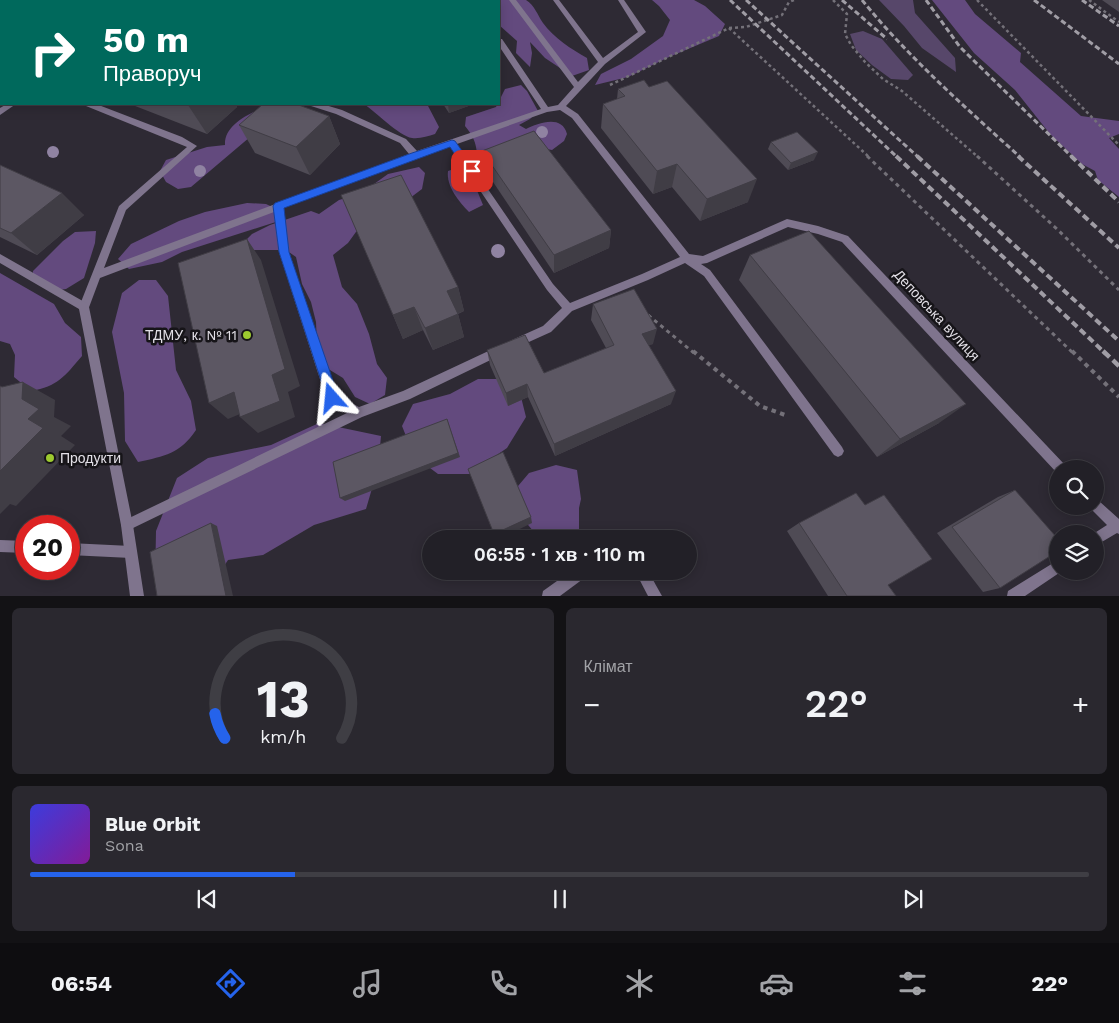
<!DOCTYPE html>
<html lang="uk">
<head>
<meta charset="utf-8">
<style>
  :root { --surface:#222027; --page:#2a282f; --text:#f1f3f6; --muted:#a2a3a7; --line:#3f3e44; --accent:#2563eb }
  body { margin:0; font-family:"Work Sans",sans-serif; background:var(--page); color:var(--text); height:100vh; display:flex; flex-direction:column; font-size:19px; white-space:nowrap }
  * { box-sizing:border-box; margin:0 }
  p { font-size:16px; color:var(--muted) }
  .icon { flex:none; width:28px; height:28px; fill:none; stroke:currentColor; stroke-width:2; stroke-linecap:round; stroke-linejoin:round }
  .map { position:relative; height:596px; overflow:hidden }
  .drawer { display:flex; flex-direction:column; gap:12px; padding:12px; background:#131215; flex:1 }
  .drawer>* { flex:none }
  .banner { position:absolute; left:0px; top:0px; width:500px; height:105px; box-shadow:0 2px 12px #0003,0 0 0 1px var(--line); background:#00695c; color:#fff; overflow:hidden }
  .buttons { position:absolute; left:1049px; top:460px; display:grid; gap:10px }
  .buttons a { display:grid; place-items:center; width:55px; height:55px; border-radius:50%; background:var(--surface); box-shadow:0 2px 12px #0003,0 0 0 1px var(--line); font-size:25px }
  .speed { position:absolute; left:15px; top:515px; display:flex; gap:10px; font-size:25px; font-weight:700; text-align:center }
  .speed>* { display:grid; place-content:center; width:65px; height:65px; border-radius:50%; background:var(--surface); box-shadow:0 2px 12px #0003,0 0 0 1px var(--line); line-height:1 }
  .speed .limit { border:8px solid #d22; background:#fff; color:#111 }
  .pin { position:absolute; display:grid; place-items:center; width:42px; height:42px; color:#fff; margin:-21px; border-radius:10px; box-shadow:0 2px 8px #0006 }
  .me { position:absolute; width:55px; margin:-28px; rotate:342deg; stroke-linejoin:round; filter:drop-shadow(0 0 4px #0008) }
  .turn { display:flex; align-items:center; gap:18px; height:105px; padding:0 20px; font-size:22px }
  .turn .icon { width:65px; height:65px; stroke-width:2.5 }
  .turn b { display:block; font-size:35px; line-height:42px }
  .big { font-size:38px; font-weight:600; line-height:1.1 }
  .drawer .widget { flex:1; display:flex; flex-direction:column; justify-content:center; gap:8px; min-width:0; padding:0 18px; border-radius:8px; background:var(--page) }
  .drawer .dial { align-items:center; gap:0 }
  .dial svg { height:130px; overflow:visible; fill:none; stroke:var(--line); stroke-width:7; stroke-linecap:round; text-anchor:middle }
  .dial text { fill:var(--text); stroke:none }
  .song { display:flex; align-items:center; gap:15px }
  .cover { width:60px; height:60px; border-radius:8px; background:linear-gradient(135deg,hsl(240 70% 55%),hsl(290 70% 35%)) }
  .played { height:5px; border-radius:2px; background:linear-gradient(90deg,var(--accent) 25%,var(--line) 25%) }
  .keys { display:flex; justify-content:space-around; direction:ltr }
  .heat { display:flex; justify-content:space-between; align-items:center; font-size:28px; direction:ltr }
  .drawer .tiles { flex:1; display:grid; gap:12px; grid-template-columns:1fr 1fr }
  .widget:last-child { grid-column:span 2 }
  .trip { position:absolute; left:422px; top:530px; width:275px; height:50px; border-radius:25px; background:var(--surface); box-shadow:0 2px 12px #0003,0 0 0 1px var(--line); font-weight:600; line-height:50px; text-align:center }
  .menu { display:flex; height:80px; justify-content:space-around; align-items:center; background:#0e0d10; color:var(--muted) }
  .menu .icon { width:35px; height:35px }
  .menu .current { color:var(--accent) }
  .menu b { font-size:22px; color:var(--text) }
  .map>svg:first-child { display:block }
  .green { fill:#57476a }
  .forest { fill:#634a7e }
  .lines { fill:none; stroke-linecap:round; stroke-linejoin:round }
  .path-far2 { stroke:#747179; stroke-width:2.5; stroke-dasharray:3 3; stroke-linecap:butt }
  .path-far1 { stroke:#747179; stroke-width:3; stroke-dasharray:4 4; stroke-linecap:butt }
  .path { stroke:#747179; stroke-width:4; stroke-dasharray:4.5 4.5; stroke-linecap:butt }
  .service { fill:#7f748d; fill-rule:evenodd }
  .minor { fill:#7f748d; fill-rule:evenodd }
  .rail-far2 { stroke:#a09da5; stroke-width:3; stroke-dasharray:5.5 3; stroke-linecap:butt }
  .rail-far1 { stroke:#a09da5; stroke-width:4; stroke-dasharray:7 4; stroke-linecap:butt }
  .rail { stroke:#a09da5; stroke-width:4.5; stroke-dasharray:9 4.5; stroke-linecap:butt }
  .tree { fill:#9083a2 }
  .wall { fill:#4f4b55 }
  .shaded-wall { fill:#403d45 }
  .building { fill:#5c5763; stroke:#403d45 }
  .route { fill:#2563eb; stroke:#184099 }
  .poi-dot { fill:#9dca2f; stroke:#161418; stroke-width:2 }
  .labels { text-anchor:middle; stroke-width:5; stroke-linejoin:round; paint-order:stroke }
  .street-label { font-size:14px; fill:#e3e0e7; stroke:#161418 }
  .poi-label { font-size:14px; fill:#e3e0e7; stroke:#161418; text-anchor:end }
</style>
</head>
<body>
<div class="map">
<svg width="1119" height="596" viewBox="0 0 1119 596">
  <rect width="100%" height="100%" fill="#2e2a34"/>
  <g class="green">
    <polygon points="879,0 913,0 915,13 955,58 956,72 922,48 904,26"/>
    <polygon points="863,31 882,39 913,75 908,80 891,79 872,65 856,50 850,34"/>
  </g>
  <g class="forest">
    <path d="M 393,0 L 526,0 C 535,6 537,14 543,23 C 554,38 571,49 587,58 L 589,70 L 572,76 L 545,58 L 530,42 L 532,53 L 530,67 L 516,53 L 517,41 L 499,25 L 499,1 Z"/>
    <polygon points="652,0 694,0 705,6 725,24 719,36 669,57 628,77 595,85 601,74 631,59 663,36 670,20 659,6"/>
    <polygon points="932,0 965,0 975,14 1021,53 1020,62 1081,116 1119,121 1119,134 1109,138 1119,149 1119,197 1098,180 1095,171 1082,164 1050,134 1015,90 974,53"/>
    <path d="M 521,85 L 527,91 L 538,111 L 530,119 L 519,125 L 526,129 C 538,123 562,114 567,134 L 564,141 L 552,150 L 536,147 L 490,162 L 481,169 C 474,149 480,144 465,126 L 466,117 L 496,107 L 505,89 Z"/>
    <path d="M 271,104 L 250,137 L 191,187 L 178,189 L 166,182 L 160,171 L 166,160 L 207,147 L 225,145 C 224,123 253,112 271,104 Z"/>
    <path d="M 364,104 L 427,104 L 439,127 L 435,134 C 428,136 420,139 412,138 C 399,136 376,112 364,104 Z"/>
    <polygon points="419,167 425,173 422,189 406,201 366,218 348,243 333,255 342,287 357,304 369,334 377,364 387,378 385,395 370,404 355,397 343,378 325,367 317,345 316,322 311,302 302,284 296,257 286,250 252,250 243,243 252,234 270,225 311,211 319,214 339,200 356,195 367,189 388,174"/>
    <path d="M 460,167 L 476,188 L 483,205 L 469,212 C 459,202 446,186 448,171 Z"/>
    <polygon points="247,203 266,204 285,213 279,221 182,252 162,262 129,269 118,259 131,244 179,221 205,212"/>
    <polygon points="96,231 95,243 84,278 66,289 52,291 33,279 33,271 63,241 75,232"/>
    <path d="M 0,273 L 54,304 L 65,323 L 81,337 L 82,356 C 64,377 58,386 31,391 L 14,377 L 15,355 L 10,344 L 0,341 Z"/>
    <path d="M 139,280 L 156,280 L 168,296 L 176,370 L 191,401 L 196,430 C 180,454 165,456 138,462 L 125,441 L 124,393 L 112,332 L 122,293 Z"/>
    <polygon points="478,379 506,379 520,393 526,417 507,448 469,474 438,474 414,456 402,426 413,404 450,394"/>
    <polygon points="319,423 381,436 378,468 366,509 314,525 263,555 228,560 209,589 155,583 156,531 177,478 208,458 271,445"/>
    <polygon points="556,465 577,470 581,499 579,508 579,539 540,539 523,519 513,492 529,473"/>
  </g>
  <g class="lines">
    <g class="path-far2">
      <polyline points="833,0 847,14 845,34 851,45 865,62 883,79 902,91 978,157"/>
      <polyline points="977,0 1119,145"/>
      <polyline points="1089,0 1119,22"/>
      <polyline points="729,28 869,157"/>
      <polyline points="610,85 729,28 746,27 782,15 789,2 794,0"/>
    </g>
    <g class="path-far1">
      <polyline points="867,156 1073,353"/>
      <polyline points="977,156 1057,229 1119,290"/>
      <polyline points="648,315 694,353"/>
    </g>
    <g class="path">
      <polyline points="693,351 760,406 785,415"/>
      <polyline points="1072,351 1119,397"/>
    </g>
    <g class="service">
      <polygon points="0,0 17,0 17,1 1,2"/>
      <path d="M 509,0 L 516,0 L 578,82 L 598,62 L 553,0 L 559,0 L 603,58 L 638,32 L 618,0 L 624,0 L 646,32 L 605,64 L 566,106 L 578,114 L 689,254 L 703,256 L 787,219 L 818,226 L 848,236 L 1065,465 L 1067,469 L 1058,469 L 1057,473 L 842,242 L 818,234 L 788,227 L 707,263 L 701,264 L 710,270 L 842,447 L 844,451 L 842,455 L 838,457 L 834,455 L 704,276 L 685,263 L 648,280 L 572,311 L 551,332 L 520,346 L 516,348 L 512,346 L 511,343 L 512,340 L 543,326 L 562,308 L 547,290 L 450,146 L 283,208 L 289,252 L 336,395 L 359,407 L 403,391 L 497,347 L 501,345 L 505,347 L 506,350 L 505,353 L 410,399 L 362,417 L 131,529 L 127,531 L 123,529 L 121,525 L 123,521 L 347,413 L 328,402 L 326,398 L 279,252 L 274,212 L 100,278 L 88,310 L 84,311 L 80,310 L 79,307 L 119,206 L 187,147 L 86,106 L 85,104 L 96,104 L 182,137 L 197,146 L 126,210 L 104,268 L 409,154 L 400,143 L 336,114 L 311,106 L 310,104 L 322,104 L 342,110 L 406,139 L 417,151 L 541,109 L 499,46 L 499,39 L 502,39 L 548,107 L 558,105 L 574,87 ZM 560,110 L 572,118 L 680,257 L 642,274 L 570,303 L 553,284 L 457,144 L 547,112 Z"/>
      <polygon points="7,104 16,104 0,115 0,108"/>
      <polygon points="1095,499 1099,501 1119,519 1119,534 1117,533 1095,546 1095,534 1093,534 1107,525 1091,509 1089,506 1095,506"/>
      <polygon points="0,540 26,541 26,553 0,552"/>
      <polygon points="69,543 131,546 135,548 137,552 135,556 131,558 69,555"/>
      <polygon points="1058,560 1058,571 1062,571 1025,596 1007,596 1008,591"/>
      <polygon points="571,571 588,571 587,576 560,596 542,596 543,591"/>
      <polygon points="635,571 648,571 662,596 648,596"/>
    </g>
    <polygon class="minor" points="0,254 88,304 89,307 133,525 144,596 130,596 121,525 79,309 0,263"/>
    <g class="rail-far2">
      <polyline points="730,0 897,157"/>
      <polyline points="746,0 918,157"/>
      <polyline points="842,0 887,39"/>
      <path d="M 862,0 C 909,58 965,107 1020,157"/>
      <polyline points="926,0 960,47 1072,157"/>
      <polyline points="1034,0 1119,64"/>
      <polyline points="1082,0 1119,26"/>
    </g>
    <g class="rail-far1">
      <polyline points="896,156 1105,353"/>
      <polyline points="917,156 1119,341"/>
      <polyline points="1018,156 1119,248"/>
      <polyline points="1071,156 1119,202"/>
    </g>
    <polyline class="rail" points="1103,351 1119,366"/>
  </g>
  <g class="tree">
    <circle cx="542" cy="132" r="6"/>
    <circle cx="53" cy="152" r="6"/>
    <circle cx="200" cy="171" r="6"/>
    <circle cx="498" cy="251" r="7"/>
  </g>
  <g class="wall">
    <polygon points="1102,0 1119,0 1119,12"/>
    <polygon points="618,89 748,202 700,221 672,187 653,194 601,128 603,104 617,99"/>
    <polygon points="130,104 235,104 237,107 207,134"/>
    <polygon points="443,104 474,104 449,113"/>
    <polygon points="329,116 340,144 310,175 255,153 239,125"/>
    <polygon points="771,142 814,160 788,170 768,149"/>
    <polygon points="482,151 611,230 609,248 554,273 485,170"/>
    <polygon points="0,165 84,215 37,255 0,237"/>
    <polygon points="750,255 939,423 877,457 739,280"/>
    <polygon points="458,287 464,311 458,314 464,337 433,350 423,330 403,339 393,315"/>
    <polygon points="593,304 653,344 648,345 671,404 555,456 528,397 508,406 490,365 487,350 544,373 606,348 591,320"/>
    <polygon points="1015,490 1000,588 983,592 937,533 998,497"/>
    <polygon points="799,523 888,585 896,596 828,596 787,531"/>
  </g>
  <g class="shaded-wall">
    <polygon points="153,0 185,0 186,1 151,1"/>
    <polygon points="340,0 349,0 350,1 338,1"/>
    <polygon points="1,43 1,89 0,90 0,44"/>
    <polygon points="189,104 235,104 237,107 207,134 188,105"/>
    <polygon points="448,104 474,104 449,113"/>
    <polygon points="329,116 340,144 310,175 296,147"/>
    <polygon points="818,152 814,160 788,170 791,163"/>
    <polygon points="677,164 672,187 653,194 657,171"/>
    <polygon points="757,179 748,202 700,221 707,199"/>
    <polygon points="62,193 84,215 37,255 11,233"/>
    <polygon points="611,230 609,248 554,273 554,255"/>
    <polygon points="247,239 261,260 300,386 288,392 295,417 258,433 240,417 272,375"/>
    <polygon points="458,287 464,311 454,315 447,291"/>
    <polygon points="414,307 423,330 403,339 393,315"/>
    <polygon points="458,314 464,337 433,350 425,328"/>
    <polygon points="657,329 653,344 638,349 642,334"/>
    <polygon points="23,382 55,400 54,417 71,426 61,436 75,445 16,506 10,504 0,514 0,471 22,399"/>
    <polygon points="527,384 528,397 508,406 506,393"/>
    <polygon points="676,391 671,404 555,456 554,444"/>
    <polygon points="234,392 252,409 228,419 209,403"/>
    <polygon points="966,404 939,423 877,457 900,439"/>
    <polygon points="447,419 460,457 345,501 340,498"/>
    <polygon points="531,517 532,523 499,539 496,539 494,534"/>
    <polygon points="211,523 217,526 233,596 226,596"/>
  </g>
  <g class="building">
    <polygon points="83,0 153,0 151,1 81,1"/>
    <polygon points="295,0 321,0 322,1 295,1"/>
    <polygon points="326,0 340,0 338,1 322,1"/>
    <polygon points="0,34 1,35 1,43 0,44"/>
    <polygon points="644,80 649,87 667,81 757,179 707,199 677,164 657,171 603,104 625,96 618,89"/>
    <polygon points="263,104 296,104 329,116 296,147 239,125"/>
    <polygon points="534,131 611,230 554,255 482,151"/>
    <polygon points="797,132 818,152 791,163 771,142"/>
    <polygon points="0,165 62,193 11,233 0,228"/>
    <polygon points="401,175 458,287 447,291 458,314 425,328 414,307 393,315 341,195"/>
    <polygon points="809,231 966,404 900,439 750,255"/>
    <polygon points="247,239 285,369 272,375 280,401 240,417 234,392 209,403 178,263"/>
    <polygon points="634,289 657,329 642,334 676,391 554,444 527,384 506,393 487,350 525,335 544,373 614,345 593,304"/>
    <polygon points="23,382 22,399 39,409 28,419 43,428 0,471 0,386 2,387"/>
    <polygon points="447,419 458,453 340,498 333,462"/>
    <polygon points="503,452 531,517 494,534 468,469"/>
    <polygon points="1015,490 1058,539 1058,551 1000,588 952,527"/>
    <polygon points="856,493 865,505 884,495 932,559 888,585 896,596 847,596 799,523"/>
    <polygon points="211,523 226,596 157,596 150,552"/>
  </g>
  <polygon class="route" points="452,140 455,141 475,169 475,174 468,174 450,147 284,208 289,252 339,398 337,402 332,404 328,402 279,252 273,206 275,203 412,153"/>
  <g class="poi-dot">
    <circle cx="247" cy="335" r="5"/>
    <circle cx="50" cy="458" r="5"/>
  </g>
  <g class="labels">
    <g class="street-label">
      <text transform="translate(937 315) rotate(47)" y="5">Деповська вулиця</text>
    </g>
    <g class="poi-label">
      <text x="237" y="340">ТДМУ, к. № 11</text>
      <text x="60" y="463" text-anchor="start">Продукти</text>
    </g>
  </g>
</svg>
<div class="buttons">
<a><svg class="icon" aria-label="search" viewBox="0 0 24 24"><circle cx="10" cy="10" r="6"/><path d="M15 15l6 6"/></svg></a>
<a><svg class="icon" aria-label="layers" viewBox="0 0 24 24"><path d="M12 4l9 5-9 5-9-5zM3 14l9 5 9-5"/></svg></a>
</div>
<div class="speed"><div class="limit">20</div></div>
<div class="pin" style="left:472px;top:171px;background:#d93025"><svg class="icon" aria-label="arrive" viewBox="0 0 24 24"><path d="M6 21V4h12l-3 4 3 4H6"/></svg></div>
<svg class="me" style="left:332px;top:398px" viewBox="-20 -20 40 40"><path d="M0-17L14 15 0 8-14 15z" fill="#2563eb" stroke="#fff" stroke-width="4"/></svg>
<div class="trip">06:55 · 1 хв · 110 m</div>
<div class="banner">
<div class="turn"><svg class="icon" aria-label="right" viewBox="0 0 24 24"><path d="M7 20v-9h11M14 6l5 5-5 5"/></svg><div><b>50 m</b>Праворуч</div></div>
</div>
</div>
<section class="drawer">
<div class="tiles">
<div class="widget dial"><svg viewBox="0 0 100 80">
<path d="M14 69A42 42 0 1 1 86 69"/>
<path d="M14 69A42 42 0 0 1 8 54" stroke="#2563eb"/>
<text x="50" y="56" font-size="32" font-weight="700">13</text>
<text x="50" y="72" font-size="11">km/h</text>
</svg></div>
<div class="widget"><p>Клімат</p>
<div class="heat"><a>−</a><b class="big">22°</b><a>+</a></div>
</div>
<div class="widget">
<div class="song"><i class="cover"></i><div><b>Blue Orbit</b><p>Sona</p></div></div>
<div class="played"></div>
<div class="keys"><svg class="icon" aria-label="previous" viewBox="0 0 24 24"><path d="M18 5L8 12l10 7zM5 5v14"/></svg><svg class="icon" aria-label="pause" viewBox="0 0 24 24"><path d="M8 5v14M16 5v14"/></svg><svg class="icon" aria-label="next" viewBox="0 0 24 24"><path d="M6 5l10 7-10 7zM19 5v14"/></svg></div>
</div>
</div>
</section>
<nav class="menu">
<b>06:54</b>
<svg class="icon current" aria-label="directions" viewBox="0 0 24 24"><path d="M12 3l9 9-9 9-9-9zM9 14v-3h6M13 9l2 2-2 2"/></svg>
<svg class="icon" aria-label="music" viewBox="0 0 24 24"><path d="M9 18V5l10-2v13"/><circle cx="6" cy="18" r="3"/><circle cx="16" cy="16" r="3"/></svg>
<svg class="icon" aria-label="phone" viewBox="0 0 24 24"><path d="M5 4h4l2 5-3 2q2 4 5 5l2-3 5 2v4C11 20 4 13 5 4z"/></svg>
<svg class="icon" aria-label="climate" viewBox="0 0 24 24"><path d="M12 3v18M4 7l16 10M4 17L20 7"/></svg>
<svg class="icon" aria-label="car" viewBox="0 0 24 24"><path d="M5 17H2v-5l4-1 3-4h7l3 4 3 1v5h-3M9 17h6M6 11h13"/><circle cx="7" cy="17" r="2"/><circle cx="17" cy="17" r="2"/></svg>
<svg class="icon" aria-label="filters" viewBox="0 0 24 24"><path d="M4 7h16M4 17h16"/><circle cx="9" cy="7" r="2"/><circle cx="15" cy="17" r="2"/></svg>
<b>22°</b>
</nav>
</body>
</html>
